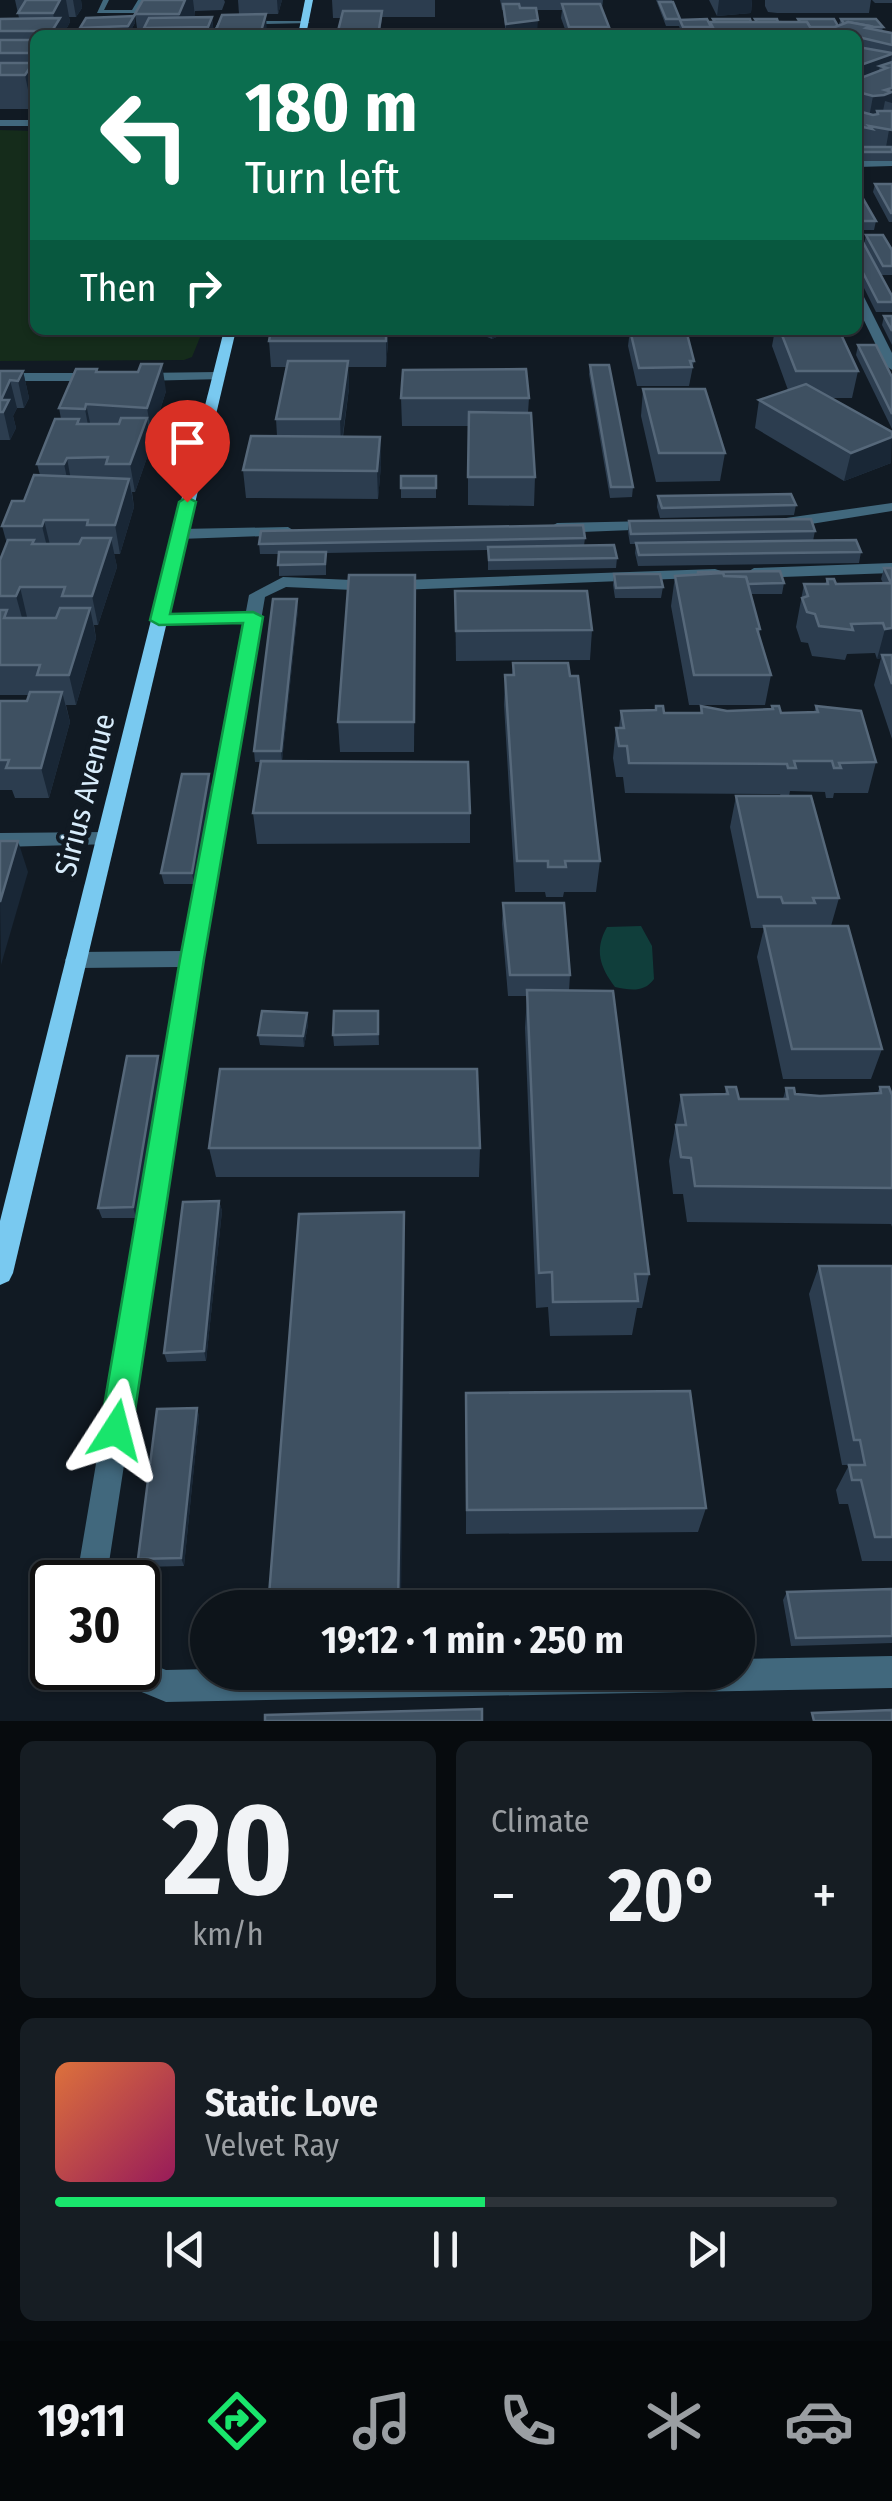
<!DOCTYPE html>
<html lang="en">
<head>
<meta charset="utf-8">
<style>
  :root { --surface:#0d141a; --page:#161d23; --text:#f1f3f6; --muted:#9a9ea2; --line:#2d3339; --accent:#19e56c }
  body { margin:0; font-family:"Fira Sans Condensed",sans-serif; background:var(--page); color:var(--text); height:100vh; display:flex; flex-direction:column; font-size:38px; white-space:nowrap }
  * { box-sizing:border-box; margin:0 }
  p { font-size:32px; color:var(--muted) }
  .icon { flex:none; width:55px; height:55px; fill:none; stroke:currentColor; stroke-width:2; stroke-linecap:round; stroke-linejoin:round }
  .map { position:relative; height:1721px; overflow:hidden }
  .details { display:flex; flex-direction:column; gap:20px; padding:20px; background:#070b0e; flex:1 }
  .details>* { flex:none }
  .guide { position:absolute; left:30px; top:30px; width:832px; height:305px; border-radius:15px; box-shadow:0 2px 8px #0004,0 0 0 2px var(--line); background:#0b6e4f; color:#fff; overflow:hidden }
  .speed { position:absolute; left:30px; top:1560px; display:flex; gap:20px; font-size:50px; font-weight:700; text-align:center }
  .speed>* { display:grid; place-content:center; width:130px; height:130px; border-radius:50%; background:var(--surface); box-shadow:0 2px 8px #0004,0 0 0 2px var(--line); line-height:1 }
  .speed .limit { border:5px solid #111; border-radius:15px; background:#fff; color:#111 }
  .pin { position:absolute; display:grid; place-items:center; width:85px; height:85px; color:#fff; margin:-102px -42px; border-radius:50% 50% 50% 0; rotate:-45deg; box-shadow:0 0 10px #0007 }
  .pin .icon { rotate:45deg }
  .me { position:absolute; width:110px; margin:-55px; rotate:9deg; stroke-linejoin:round; filter:drop-shadow(0 0 8px #0008) }
  .turn { display:flex; align-items:center; gap:35px; height:210px; padding:0 50px; font-size:45px }
  .turn .icon { width:130px; height:130px; stroke-width:2.5 }
  .turn b { display:block; font-size:70px; line-height:85px }
  .then { display:flex; align-items:center; height:95px; padding:0 50px; background:#0003; gap:20px; font-size:38px }
  .big { font-size:75px; font-weight:700; line-height:1.1 }
  .details .card { flex:1; display:flex; flex-direction:column; justify-content:center; gap:15px; min-width:0; padding:0 35px; border-radius:15px; background:var(--page) }
  .details .dial { align-items:center; gap:0 }
  .dial b { font-size:130px; line-height:1 }
  .song { display:flex; align-items:center; gap:30px }
  .cover { width:120px; height:120px; border-radius:15px; background:linear-gradient(135deg,hsl(20 70% 55%),hsl(330 70% 35%)) }
  .played { height:10px; border-radius:5px; background:linear-gradient(90deg,var(--accent) 55%,var(--line) 55%) }
  .keys { display:flex; justify-content:space-around; direction:ltr }
  .heat { display:flex; justify-content:space-between; align-items:center; font-size:55px; direction:ltr }
  .details .tiles { flex:1; display:grid; gap:20px; grid-template-columns:1fr 1fr }
  .card:last-child { grid-column:span 2 }
  .trip { position:absolute; left:190px; top:1590px; width:565px; height:100px; border-radius:50px; background:var(--surface); box-shadow:0 2px 8px #0004,0 0 0 2px var(--line); font-weight:700; line-height:100px; text-align:center }
  .tabs { display:flex; height:160px; justify-content:space-around; align-items:center; background:#05080a; color:var(--muted) }
  .tabs .icon { width:70px; height:70px }
  .tabs .active { color:var(--accent) }
  .tabs b { font-size:45px; color:var(--text) }
  .map>svg:first-child { display:block }
  .green { fill:#152c1b }
  .water { fill:#103e3b }
  .lines { fill:none; stroke-linecap:round; stroke-linejoin:round }
  .lane { fill:#41687d; fill-rule:evenodd }
  .street { fill:#41687d; fill-rule:evenodd }
  .secondary { fill:#79c9f0; fill-rule:evenodd }
  .wall { fill:#2c3d4f; fill-rule:evenodd }
  .shaded-wall { fill:#192736 }
  .building { fill:#3e5061; stroke:#56687a; stroke-width:2.5 }
  .route { fill:#19e56c; stroke:#109546; stroke-width:2.5 }
  .labels { text-anchor:middle; stroke-width:10; stroke-linejoin:round; paint-order:stroke }
  .street-label { font-size:30px; fill:#d8ecfb; stroke:#111a23 }
</style>
</head>
<body>
<div class="map">
<svg width="892" height="1721" viewBox="0 0 892 1721">
  <rect width="100%" height="100%" fill="#111a23"/>
  <polygon class="green" points="0,130 35,131 35,330 203,330 192,357 184,360 0,361"/>
  <path class="water" d="M 641,926 L 652,946 L 654,979 C 644,993 630,990 615,987 C 600,967 594,950 607,927 Z"/>
  <g class="lines">
    <g class="lane">
      <polygon points="103,0 109,0 104,10 132,10 138,0 144,0 136,13 97,13"/>
      <polygon points="219,21 306,21 310,23 222,25 219,35 211,35"/>
      <polygon points="253,613 260,617 258,620 159,623 152,619 159,615"/>
    </g>
    <g class="street">
      <rect x="0" y="120" width="35" height="6"/>
      <polygon points="892,160 892,166 858,167 858,161"/>
      <polygon points="858,293 864,297 892,353 892,370 886,366 858,308"/>
      <polygon points="218,372 223,373 223,379 140,381 133,377 140,373"/>
      <polygon points="0,373 96,373 103,377 96,381 0,381"/>
      <polygon points="892,503 892,511 786,528 778,523 786,518"/>
      <polygon points="652,521 660,526 657,529 557,533 549,528 557,523"/>
      <polygon points="288,527 296,532 293,535 180,539 172,534 180,529"/>
      <polygon points="892,563 892,573 754,578 746,573 754,568"/>
      <polygon points="715,569 721,571 721,577 375,591 286,587 265,597 194,1011 106,1582 76,1582 180,967 76,968 68,966 65,960 68,954 76,952 183,951 249,595 283,577 375,581"/>
      <polygon points="105,832 115,839 112,844 0,847 0,833"/>
      <polygon points="892,1656 892,1688 166,1702 110,1679 105,1668 138,1668 138,1659 166,1670 208,1669 208,1672 738,1672 738,1659"/>
    </g>
    <g class="secondary">
      <polygon points="305,0 313,0 306,35 298,35"/>
      <polygon points="224,330 236,330 13,1273 9,1281 0,1285 0,1221"/>
    </g>
  </g>
  <g class="wall">
    <polygon points="15,0 81,0 82,8 76,17 69,17 70,22 63,35 35,35 35,104 32,109 0,109 0,19 19,18"/>
    <polygon points="143,0 224,0 225,2 222,10 195,11 194,17 212,17 214,35 138,35 135,14"/>
    <polygon points="238,0 282,0 278,14 239,14"/>
    <polygon points="332,0 435,0 435,17 382,17 380,35 337,35 341,18 333,18"/>
    <polygon points="500,0 603,0 602,9 609,27 608,35 559,35 560,32 566,32 561,18 562,10 536,10 537,34 506,35 503,10 502,10"/>
    <polygon points="656,0 672,0 680,20 710,25 713,19 751,22 755,22 755,19 797,22 798,19 838,26 841,19 883,27 882,32 892,33 892,161 858,161 858,35 682,35 679,26 666,26"/>
    <polygon points="709,0 752,0 751,13 717,16"/>
    <polygon points="765,0 871,0 869,13 777,13 768,12 765,6"/>
    <polygon points="872,0 892,0 892,3 875,3"/>
    <polygon points="134,16 135,23 129,33 81,35 80,28"/>
    <polygon points="875,184 892,184 892,222 889,222 873,192"/>
    <polygon points="858,190 876,221 874,230 858,230"/>
    <polygon points="858,233 892,296 892,312 876,312 858,276"/>
    <polygon points="866,235 892,250 892,275 881,275 864,244"/>
    <polygon points="884,316 892,316 892,345 882,325"/>
    <polygon points="470,330 512,330 492,339"/>
    <polygon points="630,330 694,361 689,386 637,386 628,346"/>
    <polygon points="719,330 839,330 858,371 852,398 832,398 891,463 844,481 755,428 759,400 788,390 772,346 775,330"/>
    <polygon points="269,341 388,341 386,367 348,367 349,388 343,437 380,437 381,465 378,499 246,498 243,470 277,436 276,419 286,367 271,367"/>
    <polygon points="858,345 892,377 892,429 856,355"/>
    <polygon points="590,365 633,487 632,497 610,498 589,374"/>
    <polygon points="0,371 23,371 29,398 24,408 17,408 13,416 16,428 10,440 0,440"/>
    <path d="M 97,372 L 166,391 L 152,436 L 150,436 L 151,446 L 135,492 L 132,492 L 134,507 L 120,554 L 114,554 L 117,567 L 98,625 L 94,625 L 96,638 L 76,705 L 66,705 L 70,722 L 49,798 L 15,798 L 12,790 L 0,790 L 0,701 L 27,701 L 29,695 L 0,695 L 0,560 L 7,544 L 2,526 L 24,501 L 40,475 L 37,464 L 61,419 L 59,408 ZM 27,617 L 57,617 L 27,618 Z"/>
    <polygon points="643,389 725,453 720,481 656,482 641,416"/>
    <polygon points="401,398 529,398 528,413 535,477 534,506 468,505 468,426 402,426"/>
    <rect x="401" y="476" width="35" height="22"/>
    <polygon points="658,496 796,505 794,515 660,518 657,507"/>
    <polygon points="629,521 815,531 813,541 861,552 859,563 638,566 635,553 636,544 630,544 628,532"/>
    <polygon points="585,538 584,546 617,558 616,568 488,570 488,550 326,553 326,575 279,576 279,554 260,554 259,544"/>
    <polygon points="884,568 892,568 892,739 874,685 881,658 877,659 875,653 847,654 845,660 812,656 808,643 801,642 796,627 804,584 825,584 827,579 836,584 883,583 881,579"/>
    <polygon points="614,574 663,587 661,598 615,598 613,585"/>
    <polygon points="415,575 414,752 340,752 338,722"/>
    <polygon points="675,576 784,583 782,594 751,594 760,629 759,635 771,675 765,705 689,705 671,606"/>
    <polygon points="455,591 592,630 590,660 456,661"/>
    <polygon points="298,609 282,761 470,813 470,843 257,844 253,813 260,762 255,762 254,751"/>
    <polygon points="513,663 600,861 596,892 564,892 563,897 546,897 545,892 515,892 504,705 505,675 512,675"/>
    <polygon points="656,706 664,713 700,713 701,706 727,711 771,709 772,706 781,713 814,712 816,706 876,762 868,793 834,793 833,798 826,798 825,792 790,791 789,796 839,898 831,926 882,1049 871,1079 783,1079 757,957 764,928 751,928 730,827 736,796 781,796 780,794 625,793 623,777 616,777 613,758 616,728 619,728 621,711 655,710"/>
    <polygon points="211,785 194,884 164,884 161,873"/>
    <polygon points="503,903 570,975 569,991 649,1274 642,1308 637,1308 632,1335 550,1336 548,1307 536,1308 525,1028 527,996 508,996 502,924"/>
    <polygon points="378,1011 379,1045 334,1046 333,1035"/>
    <polygon points="307,1013 308,1024 304,1047 260,1045 258,1035"/>
    <polygon points="161,1066 136,1218 102,1218 98,1208"/>
    <polygon points="726,1087 739,1099 783,1099 786,1088 795,1094 820,1096 877,1093 880,1087 892,1095 892,1227 891,1224 687,1222 683,1194 673,1194 669,1161 681,1095 725,1094"/>
    <polygon points="209,1148 480,1148 479,1177 216,1177"/>
    <polygon points="219,1201 222,1211 206,1361 167,1362 164,1353"/>
    <polygon points="819,1266 892,1266 892,1561 862,1561 848,1504 839,1504 836,1490 848,1467 847,1465 842,1465 809,1294"/>
    <polygon points="466,1393 706,1508 698,1532 466,1534"/>
    <polygon points="197,1408 199,1417 184,1566 142,1567 138,1559"/>
    <polygon points="892,1589 892,1643 791,1646 783,1600 787,1592"/>
  </g>
  <g class="shaded-wall">
    <polygon points="60,0 66,0 70,22 63,35 52,35 52,31 55,25 53,13"/>
    <polygon points="73,0 81,0 82,8 76,17"/>
    <polygon points="185,0 193,0 195,16 190,28 181,28 179,14"/>
    <polygon points="277,0 282,0 278,14"/>
    <polygon points="719,0 752,0 751,13 717,16"/>
    <polygon points="266,14 267,35 260,35"/>
    <polygon points="134,16 135,23 129,33 128,26"/>
    <polygon points="212,17 214,35 209,35 208,27"/>
    <polygon points="538,20 537,34 506,35 506,24"/>
    <polygon points="892,54 889,74 887,68 880,66 877,78 858,86 858,66"/>
    <polygon points="33,63 35,72 35,104 32,109 25,75"/>
    <polygon points="892,88 892,103 885,101 882,116 877,111 876,117 869,118 873,96"/>
    <polygon points="889,130 892,130 892,152 885,153"/>
    <polygon points="386,330 388,330 388,341 386,367"/>
    <polygon points="493,330 512,330 492,339"/>
    <polygon points="348,361 349,388 341,447 340,419"/>
    <polygon points="162,364 166,391 152,436 147,408"/>
    <polygon points="23,371 29,398 24,408 18,381"/>
    <polygon points="10,380 17,408 13,416 16,428 10,440 1,400"/>
    <polygon points="86,404 92,432 90,436 85,409"/>
    <polygon points="147,418 151,446 135,492 130,464"/>
    <polygon points="380,437 381,465 378,499 377,471"/>
    <polygon points="892,437 891,463 844,481 851,453"/>
    <polygon points="67,458 72,486 70,492 64,464"/>
    <polygon points="129,479 134,507 120,554 115,525"/>
    <polygon points="44,520 51,549 49,555 42,526"/>
    <polygon points="111,538 117,567 98,625 92,596"/>
    <polygon points="415,575 416,604 414,752 414,722"/>
    <polygon points="20,587 27,617 24,625 16,596"/>
    <polygon points="297,599 298,609 282,762 281,751"/>
    <polygon points="90,608 96,638 76,705 69,675"/>
    <polygon points="892,628 892,657 882,655 881,658 877,659 885,629"/>
    <polygon points="62,692 70,722 49,798 41,768"/>
    <polygon points="209,774 211,785 194,884 192,873"/>
    <polygon points="18,841 28,872 1,965 0,902"/>
    <polygon points="307,1013 308,1024 304,1047 303,1036"/>
    <polygon points="158,1056 161,1066 136,1218 133,1207"/>
    <polygon points="219,1201 222,1211 206,1361 204,1351"/>
    <polygon points="404,1212 405,1248 401,1608 398,1608"/>
    <polygon points="197,1408 199,1417 184,1566 181,1558"/>
  </g>
  <g class="building">
    <polygon points="26,0 60,0 53,13 18,13"/>
    <polygon points="143,0 185,0 179,14 135,14"/>
    <polygon points="659,2 673,2 680,19 666,19"/>
    <polygon points="503,4 519,4 520,8 536,8 538,20 506,24"/>
    <polygon points="562,4 600,4 609,27 569,27"/>
    <polygon points="343,11 382,11 378,35 337,35"/>
    <polygon points="266,14 260,35 214,35 222,15"/>
    <polygon points="134,16 128,26 80,28 86,18"/>
    <polygon points="212,17 208,27 144,28 149,18"/>
    <polygon points="60,18 52,31 0,31 0,19"/>
    <polygon points="707,19 711,27 683,27 680,20"/>
    <polygon points="713,19 750,19 751,22 715,22"/>
    <polygon points="755,19 777,19 778,22 757,22"/>
    <polygon points="798,19 834,19 838,26 835,27 810,27 807,22 800,22"/>
    <polygon points="841,19 876,19 883,27 870,27 870,26 848,22 844,24"/>
    <polygon points="710,22 807,22 813,32 745,32 740,35 726,35 725,33 716,33"/>
    <polygon points="848,22 870,26 866,28 892,33 892,45 858,37 858,35 848,35 827,30"/>
    <polygon points="560,32 598,32 599,35 560,35"/>
    <rect x="0" y="40" width="35" height="13"/>
    <polygon points="858,47 892,53 892,54 858,66"/>
    <polygon points="892,62 892,88 885,90 892,92 884,95 873,96 858,92 858,79 887,68 880,66"/>
    <polygon points="0,63 33,63 25,75 0,75"/>
    <polygon points="858,111 873,115 878,114 877,111 892,111 892,130 869,126 872,129 858,126"/>
    <polygon points="858,147 892,147 892,152 860,152"/>
    <polygon points="875,184 892,184 892,213 891,213"/>
    <polygon points="858,190 876,221 858,221"/>
    <polygon points="858,233 892,296 892,302 878,302 858,263"/>
    <polygon points="866,235 883,235 892,250 892,266 883,266"/>
    <polygon points="884,316 892,316 892,331"/>
    <polygon points="271,330 386,330 386,341 269,341"/>
    <polygon points="630,330 686,330 694,361 690,361 692,367 639,368"/>
    <polygon points="780,330 839,330 858,371 796,371"/>
    <polygon points="858,345 876,345 892,377 892,414"/>
    <polygon points="288,361 348,361 340,419 276,419"/>
    <polygon points="141,364 162,364 147,408 86,404 85,409 59,408 76,369 97,369 96,372 138,372"/>
    <polygon points="590,365 609,365 633,487 611,487"/>
    <polygon points="526,369 529,398 401,398 403,370"/>
    <polygon points="0,371 23,371 18,381 10,380 1,400 9,400 3,412 0,412"/>
    <polygon points="806,384 892,432 892,437 851,453 759,400"/>
    <polygon points="643,389 705,389 725,453 659,453"/>
    <polygon points="469,412 531,413 535,477 468,477"/>
    <polygon points="121,418 147,418 130,464 106,464 108,457 67,458 64,464 37,464 55,419 79,419 77,424 119,424"/>
    <polygon points="251,436 380,437 377,471 243,470"/>
    <polygon points="34,475 129,479 115,525 87,525 88,520 44,520 42,526 2,526 12,501 24,501"/>
    <rect x="401" y="476" width="35" height="12"/>
    <polygon points="791,494 796,505 662,508 658,496"/>
    <polygon points="811,519 815,531 631,534 629,521"/>
    <polygon points="583,525 585,538 259,544 261,531"/>
    <polygon points="82,538 111,538 92,596 62,596 65,587 20,587 16,596 0,596 0,560 8,540 34,540 32,544 79,544"/>
    <polygon points="856,540 861,552 639,555 636,543"/>
    <polygon points="614,545 617,558 489,560 488,547"/>
    <polygon points="279,552 326,552 325,564 278,565"/>
    <polygon points="884,568 892,568 892,581 890,581"/>
    <polygon points="780,571 784,583 748,584 746,577 724,576 723,573 698,575 698,572"/>
    <polygon points="723,573 724,576 746,577 760,629 757,629 771,675 694,675 675,576"/>
    <polygon points="614,574 660,574 663,587 616,588"/>
    <polygon points="349,575 415,575 414,722 338,722"/>
    <polygon points="827,579 834,579 836,584 892,583 892,628 885,629 883,623 851,624 853,630 819,626 815,614 807,612 802,598 808,596 804,584 828,584"/>
    <polygon points="455,591 587,591 592,630 456,631"/>
    <polygon points="273,599 297,599 281,751 254,751"/>
    <polygon points="60,608 90,608 69,675 37,675 40,665 0,665 0,610 7,610 4,618 56,618"/>
    <polygon points="882,655 892,655 892,684"/>
    <polygon points="513,663 568,663 570,676 578,676 600,861 565,861 566,867 548,867 548,861 517,861 505,675 514,675"/>
    <polygon points="30,692 62,692 41,768 6,768 9,760 0,760 0,701 27,701"/>
    <polygon points="656,706 663,706 664,713 702,713 701,706 727,711 773,709 772,706 779,706 781,713 818,712 816,706 861,711 876,762 839,763 841,768 834,768 832,761 794,761 796,768 788,768 787,764 629,763 627,746 619,746 616,728 624,728 621,711 656,710"/>
    <polygon points="261,761 468,762 470,813 253,813"/>
    <polygon points="182,774 209,774 192,873 161,873"/>
    <polygon points="736,796 811,796 839,898 813,898 815,903 783,903 781,897 758,897"/>
    <polygon points="0,841 18,841 0,902"/>
    <polygon points="503,903 564,903 570,975 510,975"/>
    <polygon points="764,926 848,926 882,1049 792,1049"/>
    <polygon points="527,990 613,991 649,1274 635,1274 638,1301 553,1302 552,1272 539,1273"/>
    <polygon points="262,1011 307,1013 303,1036 258,1035"/>
    <polygon points="334,1011 378,1011 378,1034 333,1035"/>
    <polygon points="127,1056 158,1056 133,1207 98,1208"/>
    <polygon points="220,1069 477,1069 480,1148 209,1148"/>
    <polygon points="726,1087 736,1087 739,1099 788,1099 786,1088 794,1088 795,1094 820,1096 881,1093 880,1087 889,1087 892,1095 892,1188 695,1186 691,1158 681,1157 676,1125 686,1125 681,1095 728,1094"/>
    <polygon points="219,1201 204,1351 164,1353 183,1202"/>
    <polygon points="404,1212 398,1608 268,1608 299,1214"/>
    <polygon points="819,1266 892,1266 892,1537 875,1537 861,1480 852,1480 849,1465 865,1465 860,1440 854,1440"/>
    <polygon points="690,1391 706,1508 467,1510 466,1393"/>
    <polygon points="197,1408 181,1558 138,1559 157,1409"/>
    <polygon points="892,1589 892,1636 796,1638 787,1592"/>
    <polygon points="482,1709 482,1721 265,1721 265,1715"/>
    <polygon points="892,1710 892,1721 814,1721 812,1713"/>
  </g>
  <polygon class="route" points="187,497 196,502 170,614 253,612 263,617 204,959 132,1430 127,1441 116,1446 104,1441 100,1430 180,959 243,623 159,625 150,620 179,502"/>
  <g class="labels">
    <g class="street-label">
      <text transform="translate(85 795) rotate(-76)" y="10">Sirius Avenue</text>
    </g>
  </g>
</svg>
<div class="speed"><div class="limit">30</div></div>
<div class="pin" style="left:187px;top:502px;background:#d93025"><svg class="icon" aria-label="arrive" viewBox="0 0 24 24"><path d="M6 21V4h12l-3 4 3 4H6"/></svg></div>
<svg class="me" style="left:116px;top:1430px" viewBox="-20 -20 40 40"><path d="M0-17L14 15 0 8-14 15z" fill="#19e56c" stroke="#fff" stroke-width="4"/></svg>
<div class="trip">19:12 · 1 min · 250 m</div>
<div class="guide">
<div class="turn"><svg class="icon" aria-label="left" viewBox="0 0 24 24"><path d="M17 20v-9H6M10 6l-5 5 5 5"/></svg><div><b>180 m</b>Turn left</div></div>
<div class="then">Then<svg class="icon" aria-label="right" viewBox="0 0 24 24"><path d="M7 20v-9h11M14 6l5 5-5 5"/></svg></div>
</div>
</div>
<section class="details">
<div class="tiles">
<div class="card dial"><b>20</b><p>km/h</p></div>
<div class="card"><p>Climate</p>
<div class="heat"><a>−</a><b class="big">20°</b><a>+</a></div>
</div>
<div class="card">
<div class="song"><i class="cover"></i><div><b>Static Love</b><p>Velvet Ray</p></div></div>
<div class="played"></div>
<div class="keys"><svg class="icon" aria-label="previous" viewBox="0 0 24 24"><path d="M18 5L8 12l10 7zM5 5v14"/></svg><svg class="icon" aria-label="pause" viewBox="0 0 24 24"><path d="M8 5v14M16 5v14"/></svg><svg class="icon" aria-label="next" viewBox="0 0 24 24"><path d="M6 5l10 7-10 7zM19 5v14"/></svg></div>
</div>
</div>
</section>
<nav class="tabs">
<b>19:11</b>
<svg class="icon active" aria-label="directions" viewBox="0 0 24 24"><path d="M12 3l9 9-9 9-9-9zM9 14v-3h6M13 9l2 2-2 2"/></svg>
<svg class="icon" aria-label="music" viewBox="0 0 24 24"><path d="M9 18V5l10-2v13"/><circle cx="6" cy="18" r="3"/><circle cx="16" cy="16" r="3"/></svg>
<svg class="icon" aria-label="phone" viewBox="0 0 24 24"><path d="M5 4h4l2 5-3 2q2 4 5 5l2-3 5 2v4C11 20 4 13 5 4z"/></svg>
<svg class="icon" aria-label="climate" viewBox="0 0 24 24"><path d="M12 3v18M4 7l16 10M4 17L20 7"/></svg>
<svg class="icon" aria-label="car" viewBox="0 0 24 24"><path d="M5 17H2v-5l4-1 3-4h7l3 4 3 1v5h-3M9 17h6M6 11h13"/><circle cx="7" cy="17" r="2"/><circle cx="17" cy="17" r="2"/></svg>
</nav>
</body>
</html>
